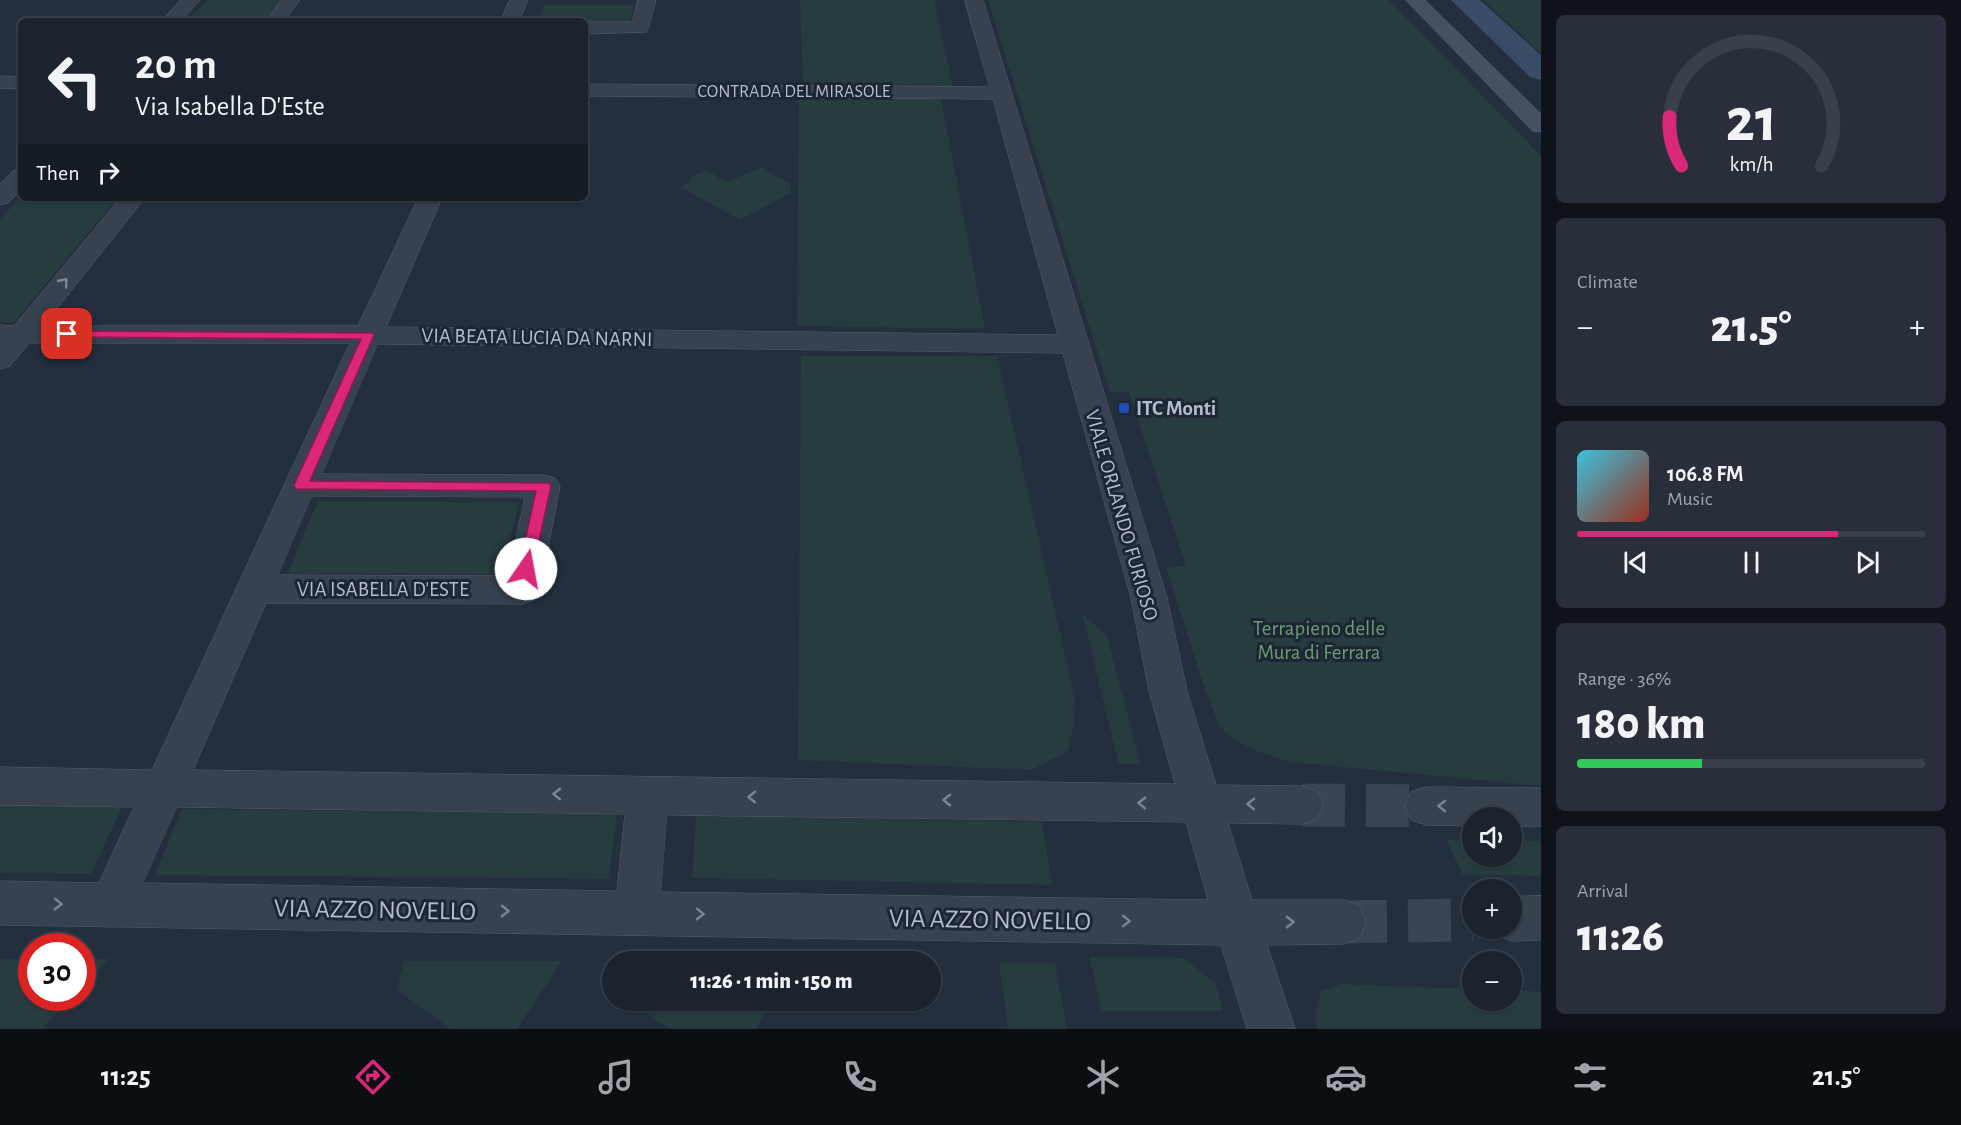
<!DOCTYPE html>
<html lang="en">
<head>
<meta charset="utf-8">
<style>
  :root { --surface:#1b232e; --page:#282f3a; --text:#f1f3f6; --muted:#a0a4aa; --line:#39404a; --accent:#db2777 }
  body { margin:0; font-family:"Alegreya Sans",sans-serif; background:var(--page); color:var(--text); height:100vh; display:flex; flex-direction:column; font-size:22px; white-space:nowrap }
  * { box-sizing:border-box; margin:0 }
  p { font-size:20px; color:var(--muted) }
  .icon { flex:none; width:33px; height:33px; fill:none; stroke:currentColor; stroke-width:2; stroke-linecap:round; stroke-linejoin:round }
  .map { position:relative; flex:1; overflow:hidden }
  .side { display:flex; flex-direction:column; gap:15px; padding:15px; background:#0f1319; width:420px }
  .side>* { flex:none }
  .hud { position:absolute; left:18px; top:18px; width:570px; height:183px; border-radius:9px; box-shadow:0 2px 4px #0004,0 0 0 2px var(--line); background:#1b232e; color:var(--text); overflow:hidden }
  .tools { position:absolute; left:1462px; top:807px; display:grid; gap:12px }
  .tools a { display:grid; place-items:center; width:60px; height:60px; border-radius:50%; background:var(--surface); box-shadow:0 2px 4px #0004,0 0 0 2px var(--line); font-size:30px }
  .speed { position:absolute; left:18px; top:933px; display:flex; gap:12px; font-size:30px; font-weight:700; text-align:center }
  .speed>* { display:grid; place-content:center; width:78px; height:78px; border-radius:50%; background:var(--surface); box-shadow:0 2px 4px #0004,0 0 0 2px var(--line); line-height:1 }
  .speed .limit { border:9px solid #d22; background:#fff; color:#111 }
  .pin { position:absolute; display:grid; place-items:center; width:51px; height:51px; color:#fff; margin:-26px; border-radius:12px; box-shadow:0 3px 9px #0006 }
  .me { position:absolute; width:66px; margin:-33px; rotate:12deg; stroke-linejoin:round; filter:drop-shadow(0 0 4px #0008) }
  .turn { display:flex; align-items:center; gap:21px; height:126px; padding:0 18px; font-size:27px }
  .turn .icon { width:78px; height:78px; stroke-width:2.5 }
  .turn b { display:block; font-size:42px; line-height:51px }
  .then { display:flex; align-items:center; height:57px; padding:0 18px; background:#0003; gap:12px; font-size:22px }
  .big { font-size:45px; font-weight:800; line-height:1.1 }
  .side .tile { flex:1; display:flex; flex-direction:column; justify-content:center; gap:9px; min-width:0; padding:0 21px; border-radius:9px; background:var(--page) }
  .side .dial { align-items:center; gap:0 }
  .dial svg { height:156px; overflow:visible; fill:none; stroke:var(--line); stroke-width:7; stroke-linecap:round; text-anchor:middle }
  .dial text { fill:var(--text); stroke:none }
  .song { display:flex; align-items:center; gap:18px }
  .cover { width:72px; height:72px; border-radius:9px; background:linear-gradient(135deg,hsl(190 70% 55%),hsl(10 70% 35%)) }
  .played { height:6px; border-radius:3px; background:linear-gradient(90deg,var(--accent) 75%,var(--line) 75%) }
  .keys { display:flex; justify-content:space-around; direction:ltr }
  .heat { display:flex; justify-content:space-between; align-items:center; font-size:33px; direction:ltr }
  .charge { height:9px; border-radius:4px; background:linear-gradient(90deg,#34c759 36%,var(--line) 0) }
  .trip { position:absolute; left:602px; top:951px; width:339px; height:60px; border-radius:30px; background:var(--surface); box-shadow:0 2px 4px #0004,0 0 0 2px var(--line); font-weight:800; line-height:60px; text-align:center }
  .menu { display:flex; height:96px; justify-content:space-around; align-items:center; background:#0b0e12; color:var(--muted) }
  .menu .icon { width:42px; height:42px }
  .menu .on { color:var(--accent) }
  .menu b { font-size:27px; color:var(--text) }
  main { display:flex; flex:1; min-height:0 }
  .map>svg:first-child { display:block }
  .green { fill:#263c3f }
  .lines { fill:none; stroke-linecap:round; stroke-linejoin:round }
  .canal { fill:#394c67; fill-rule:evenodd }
  .street-tunnel { stroke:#3a4453; stroke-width:43; stroke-dasharray:43 21; stroke-linecap:butt }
  .street-casing { stroke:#565f6c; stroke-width:1 }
  .secondary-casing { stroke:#565f6c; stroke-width:1 }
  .street { fill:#38414e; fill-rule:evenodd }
  .secondary { fill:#465061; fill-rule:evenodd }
  .oneway { stroke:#7c8592 }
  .route { fill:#db2777; stroke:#8e194d; stroke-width:1.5 }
  .transit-dot { fill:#1a4fb4; stroke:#1d2633; stroke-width:2 }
  .labels { text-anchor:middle; stroke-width:6; stroke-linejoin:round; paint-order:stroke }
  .far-street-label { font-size:18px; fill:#b4bcc9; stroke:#1d2633 }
  .street-label { font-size:21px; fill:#b4bcc9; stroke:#1d2633 }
  .poi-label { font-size:21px; font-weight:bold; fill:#b4bcc9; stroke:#1d2633; text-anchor:start }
  .park-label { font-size:21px; fill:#6b9a76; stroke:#1d2633 }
  .near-street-label { font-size:26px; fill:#b4bcc9; stroke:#1d2633 }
</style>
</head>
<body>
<main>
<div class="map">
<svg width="1541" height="1029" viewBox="0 0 1541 1029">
  <rect width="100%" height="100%" fill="#242f3e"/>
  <g class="green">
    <polygon points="207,0 281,0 264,21 187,21"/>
    <polygon points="800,0 934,0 953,87 803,85"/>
    <polygon points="988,0 1389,0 1541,156 1541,786 1290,762 1256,751 1234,739 1220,727 1204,686 1166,567 1186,566 1129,392 1110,392"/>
    <polygon points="1483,0 1541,0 1541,53"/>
    <polygon points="544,5 634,5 630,24 538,21"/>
    <polygon points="799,97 941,99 985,329 797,326"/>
    <polygon points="762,167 790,184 791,193 740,220 681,187 689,183 690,177 707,170 726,182"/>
    <polygon points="21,197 117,198 14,322 0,322 0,219"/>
    <polygon points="801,356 997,356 1075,699 1074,725 1068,751 1032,770 798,760"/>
    <polygon points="318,501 519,502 502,574 288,573"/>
    <polygon points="1082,613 1107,636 1141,765 1119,764"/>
    <polygon points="0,804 123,805 91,874 0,873"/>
    <polygon points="182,809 617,814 609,879 155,875"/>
    <polygon points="696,815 1042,822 1052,885 692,878"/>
    <polygon points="1447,840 1473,840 1473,856 1512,856 1512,840 1541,841 1541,876 1462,874"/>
    <polygon points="1090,957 1183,958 1216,984 1223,1011 1101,1011"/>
    <polygon points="0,959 31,959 32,998 72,998 42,1029 0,1029"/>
    <polygon points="83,959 109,959 83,987 82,959"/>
    <polygon points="404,961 562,961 517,1029 451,1029 397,990"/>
    <polygon points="999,962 1055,963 1067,1029 1008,1029"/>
    <polygon points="1341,984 1473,989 1473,1000 1512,1000 1512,990 1541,992 1541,1029 1318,1029 1315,1017 1321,991"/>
    <polygon points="627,1001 772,1001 756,1029 671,1029"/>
  </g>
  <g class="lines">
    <polygon class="canal" points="1451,0 1480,0 1541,55 1541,80 1530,77"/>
    <g class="street-tunnel">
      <polyline points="1302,805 1426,806"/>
      <polyline points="1344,922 1473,920"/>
    </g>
    <g class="street-casing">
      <g id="street">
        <polygon points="181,0 200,0 181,21 162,21"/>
        <polygon points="282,0 300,0 284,21 266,21"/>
        <polygon points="510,0 528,0 519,21 501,21"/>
        <polygon points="638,0 656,0 647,32 585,34 585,22 632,22"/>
        <path d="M 965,0 L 983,0 L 1167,598 L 1187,691 L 1216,785 L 1302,786 L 1317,791 L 1323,805 L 1317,819 L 1302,824 L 1228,823 L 1252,900 L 1344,900 L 1360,906 L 1366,922 L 1360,938 L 1344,944 L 1267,945 L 1295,1029 L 1247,1029 L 1221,945 L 0,925 L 0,881 L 99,883 L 134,807 L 0,805 L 0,767 L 152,770 L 350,343 L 29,343 L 10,366 L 0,369 L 0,325 L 14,326 L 120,198 L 145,198 L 43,326 L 358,326 L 418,198 L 442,198 L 386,327 L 1058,335 L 993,99 L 585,96 L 585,84 L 989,87 ZM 378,344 L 1063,353 L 1131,598 L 1149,691 L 1175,784 L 193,770 L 266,603 L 522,604 L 534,600 L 540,590 L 560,486 L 555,478 L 544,475 L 322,474 ZM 312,496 L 525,497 L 508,576 L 278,575 ZM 177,807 L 625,814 L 617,891 L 143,883 ZM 667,815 L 1186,822 L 1208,900 L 661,892 Z"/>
        <polygon points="0,76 21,77 21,89 0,88"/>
        <polygon points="21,169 21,190 8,203 0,205 0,184 13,171"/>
        <polygon points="1426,787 1541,788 1541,826 1512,826 1512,818 1473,818 1473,826 1426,825 1411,820 1405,806 1411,792"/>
        <polygon points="1541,896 1541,940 1512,941 1496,935 1494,928 1512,928 1512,897"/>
      </g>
    </g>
    <g class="secondary-casing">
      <polygon id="secondary" points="1406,0 1425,0 1541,114 1541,132 1533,131"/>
    </g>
    <use href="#street" class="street"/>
    <use href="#secondary" class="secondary"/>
  </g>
  <defs><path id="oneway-chevron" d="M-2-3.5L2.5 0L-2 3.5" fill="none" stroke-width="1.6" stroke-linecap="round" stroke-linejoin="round" transform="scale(1.5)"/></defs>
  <g class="oneway">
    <use href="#oneway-chevron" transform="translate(64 282) rotate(-51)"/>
    <use href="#oneway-chevron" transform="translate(557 794) rotate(-179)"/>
    <use href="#oneway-chevron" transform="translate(752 797) rotate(-179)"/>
    <use href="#oneway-chevron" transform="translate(947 800) rotate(-179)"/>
    <use href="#oneway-chevron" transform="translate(1142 803) rotate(-179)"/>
    <use href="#oneway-chevron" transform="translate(1251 804) rotate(-179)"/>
    <use href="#oneway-chevron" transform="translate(1442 806) rotate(-179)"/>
    <use href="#oneway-chevron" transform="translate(58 904) rotate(1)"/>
    <use href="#oneway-chevron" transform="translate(505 911) rotate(1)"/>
    <use href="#oneway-chevron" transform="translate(700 914) rotate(1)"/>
    <use href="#oneway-chevron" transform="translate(1126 921) rotate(1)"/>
    <use href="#oneway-chevron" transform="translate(1290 922) rotate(-1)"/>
  </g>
  <polygon class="route" points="67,331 372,333 374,335 310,481 549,483 551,486 533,569 531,573 521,573 519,569 536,491 296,489 294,485 361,339 63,337 61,334"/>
  <rect class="transit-dot" x="1118" y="402" width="12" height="12" rx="3"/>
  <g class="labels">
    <g class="far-street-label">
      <text x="794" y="97">CONTRADA DEL MIRASOLE</text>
    </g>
    <g class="street-label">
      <text transform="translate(537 337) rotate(1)" y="7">VIA BEATA LUCIA DA NARNI</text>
      <text transform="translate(1122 515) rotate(74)" y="7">VIALE ORLANDO FURIOSO</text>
      <text x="383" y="596">VIA ISABELLA D'ESTE</text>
    </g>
    <g class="poi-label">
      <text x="1136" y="415">ITC Monti</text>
    </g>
    <g class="park-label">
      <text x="1319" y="635">Terrapieno delle<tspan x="1319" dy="24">Mura di Ferrara</tspan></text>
    </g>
    <g class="near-street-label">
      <text transform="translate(375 909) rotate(1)" y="9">VIA AZZO NOVELLO</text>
      <text transform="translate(990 919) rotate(1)" y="9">VIA AZZO NOVELLO</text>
    </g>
  </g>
</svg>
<div class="tools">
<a><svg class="icon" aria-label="sound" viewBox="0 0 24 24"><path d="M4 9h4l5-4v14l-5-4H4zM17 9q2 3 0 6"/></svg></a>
<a>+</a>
<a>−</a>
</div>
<div class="speed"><div class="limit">30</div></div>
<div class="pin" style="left:67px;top:334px;background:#d93025"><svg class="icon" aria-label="arrive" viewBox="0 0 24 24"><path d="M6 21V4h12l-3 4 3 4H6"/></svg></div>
<svg class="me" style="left:526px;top:569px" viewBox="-20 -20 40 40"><circle r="19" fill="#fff"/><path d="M0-13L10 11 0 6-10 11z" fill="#db2777"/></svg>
<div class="trip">11:26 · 1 min · 150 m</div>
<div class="hud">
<div class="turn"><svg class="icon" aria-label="left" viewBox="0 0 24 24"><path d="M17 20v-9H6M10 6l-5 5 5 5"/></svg><div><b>20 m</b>Via Isabella D'Este</div></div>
<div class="then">Then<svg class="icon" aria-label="right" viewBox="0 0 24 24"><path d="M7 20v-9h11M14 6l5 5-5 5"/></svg></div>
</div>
</div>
<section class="side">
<div class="tile dial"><svg viewBox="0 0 100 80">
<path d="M14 69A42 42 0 1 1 86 69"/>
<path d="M14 69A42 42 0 0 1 8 44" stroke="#db2777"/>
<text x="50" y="56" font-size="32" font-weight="700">21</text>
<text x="50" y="72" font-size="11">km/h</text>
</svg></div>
<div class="tile"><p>Climate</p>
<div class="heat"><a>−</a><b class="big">21.5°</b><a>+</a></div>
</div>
<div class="tile">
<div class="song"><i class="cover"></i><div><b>106.8 FM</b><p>Music</p></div></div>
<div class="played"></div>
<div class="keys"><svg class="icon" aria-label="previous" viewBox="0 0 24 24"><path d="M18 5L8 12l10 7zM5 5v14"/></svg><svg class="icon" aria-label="pause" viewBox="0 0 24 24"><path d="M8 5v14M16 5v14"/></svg><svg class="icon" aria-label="next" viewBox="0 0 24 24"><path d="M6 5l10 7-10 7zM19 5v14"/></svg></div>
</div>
<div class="tile"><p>Range · 36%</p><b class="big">180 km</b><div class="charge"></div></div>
<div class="tile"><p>Arrival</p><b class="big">11:26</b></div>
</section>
</main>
<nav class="menu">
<b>11:25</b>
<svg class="icon on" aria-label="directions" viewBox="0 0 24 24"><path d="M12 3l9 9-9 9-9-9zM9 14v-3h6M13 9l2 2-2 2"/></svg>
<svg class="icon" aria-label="music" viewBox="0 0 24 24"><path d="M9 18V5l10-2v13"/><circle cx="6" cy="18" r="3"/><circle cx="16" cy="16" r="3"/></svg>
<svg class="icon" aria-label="phone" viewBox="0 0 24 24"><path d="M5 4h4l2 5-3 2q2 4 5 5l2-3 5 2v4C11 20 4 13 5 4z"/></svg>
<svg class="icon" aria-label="climate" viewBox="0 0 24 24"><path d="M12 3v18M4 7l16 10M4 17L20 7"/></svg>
<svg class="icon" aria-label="car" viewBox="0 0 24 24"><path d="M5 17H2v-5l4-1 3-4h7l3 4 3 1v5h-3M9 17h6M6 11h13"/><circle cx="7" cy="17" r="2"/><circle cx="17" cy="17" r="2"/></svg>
<svg class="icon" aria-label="filters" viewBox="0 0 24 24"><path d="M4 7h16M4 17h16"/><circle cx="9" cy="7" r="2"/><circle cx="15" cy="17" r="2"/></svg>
<b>21.5°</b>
</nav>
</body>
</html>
